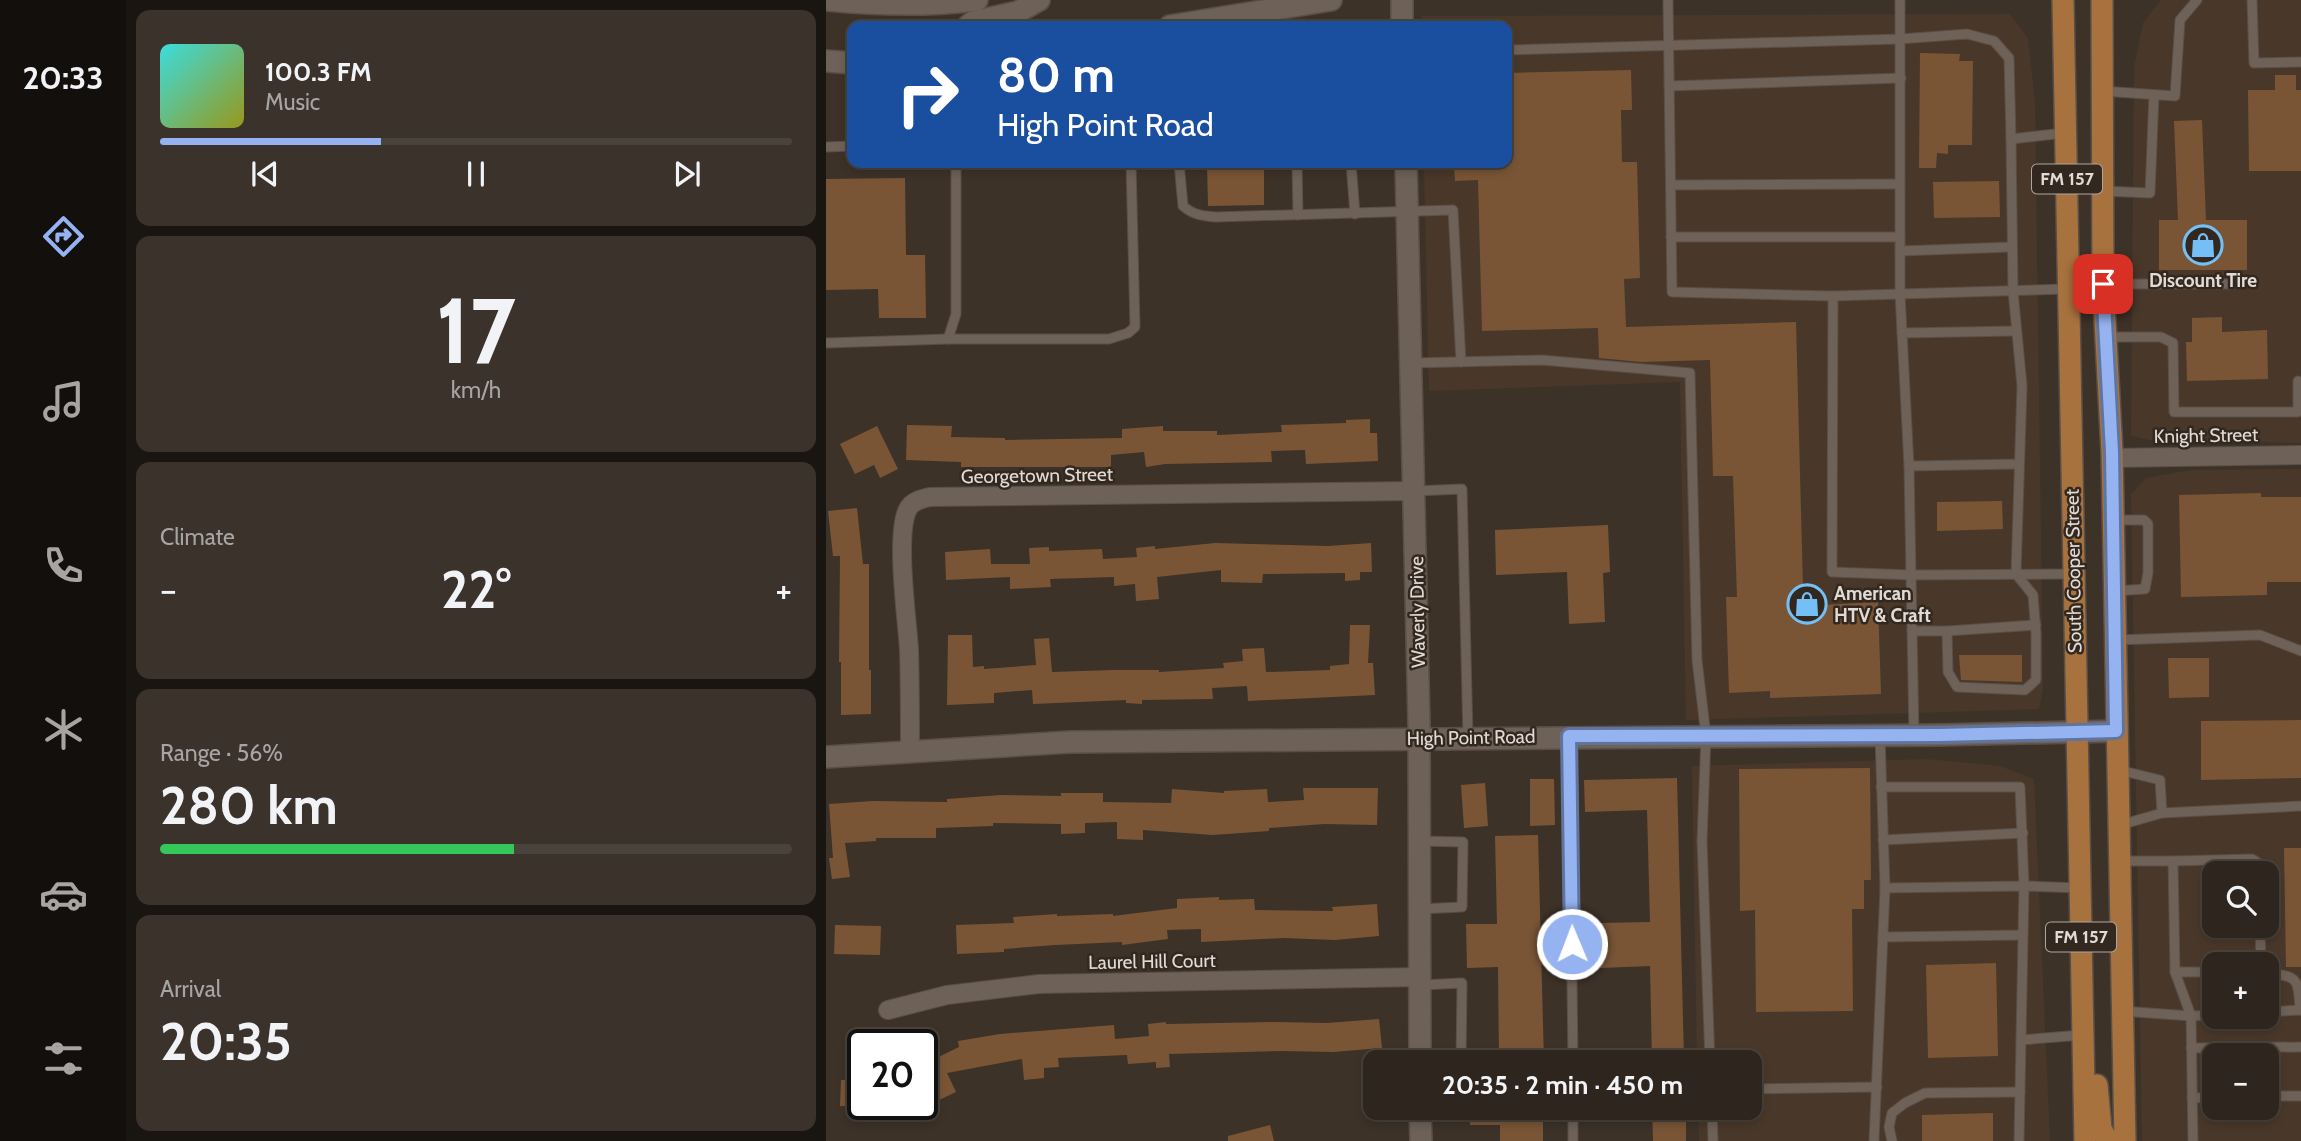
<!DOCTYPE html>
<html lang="en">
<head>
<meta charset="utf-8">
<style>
  :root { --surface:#2e261e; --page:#3a322b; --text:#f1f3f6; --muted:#a7a5a4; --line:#49433c; --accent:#95b2f1 }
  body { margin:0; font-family:Cabin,sans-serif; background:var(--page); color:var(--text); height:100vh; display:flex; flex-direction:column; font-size:26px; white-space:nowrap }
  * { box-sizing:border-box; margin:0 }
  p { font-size:23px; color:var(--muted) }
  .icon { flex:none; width:38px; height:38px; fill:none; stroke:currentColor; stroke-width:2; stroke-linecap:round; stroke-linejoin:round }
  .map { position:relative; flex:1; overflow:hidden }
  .panel { display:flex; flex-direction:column; gap:10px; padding:10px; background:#191510; width:700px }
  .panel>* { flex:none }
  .hud { position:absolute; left:21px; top:21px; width:665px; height:147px; border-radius:14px; box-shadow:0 4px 10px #0003,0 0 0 2px var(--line); background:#1a4fa0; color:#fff; overflow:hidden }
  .buttons { position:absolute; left:1376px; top:861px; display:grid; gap:14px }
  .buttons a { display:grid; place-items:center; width:77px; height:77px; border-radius:14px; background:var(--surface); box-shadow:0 4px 10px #0003,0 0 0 2px var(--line); font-size:35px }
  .speed { position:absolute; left:21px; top:1029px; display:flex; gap:14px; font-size:35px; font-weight:700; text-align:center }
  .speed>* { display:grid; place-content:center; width:91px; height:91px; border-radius:50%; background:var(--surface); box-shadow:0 4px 10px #0003,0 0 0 2px var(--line); line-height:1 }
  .speed .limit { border:4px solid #111; border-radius:10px; background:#fff; color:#111 }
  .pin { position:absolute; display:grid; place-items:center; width:60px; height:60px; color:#fff; margin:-30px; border-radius:14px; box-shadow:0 4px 10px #0006 }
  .me { position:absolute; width:77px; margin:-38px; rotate:359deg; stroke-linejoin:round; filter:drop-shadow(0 0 5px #0008) }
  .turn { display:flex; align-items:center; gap:24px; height:147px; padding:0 35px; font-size:32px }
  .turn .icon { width:91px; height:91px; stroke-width:2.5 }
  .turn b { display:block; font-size:49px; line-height:60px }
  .big { font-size:52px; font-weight:700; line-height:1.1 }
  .panel .widget { flex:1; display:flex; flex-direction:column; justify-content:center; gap:10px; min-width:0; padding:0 24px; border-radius:14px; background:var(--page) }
  .panel .dial { align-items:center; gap:0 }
  .dial b { font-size:91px; line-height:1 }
  .song { display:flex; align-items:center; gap:21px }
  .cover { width:84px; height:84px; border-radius:10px; background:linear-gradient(135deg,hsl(180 70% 55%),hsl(60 70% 35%)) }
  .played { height:7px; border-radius:4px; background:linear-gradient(90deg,var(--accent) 35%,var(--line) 35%) }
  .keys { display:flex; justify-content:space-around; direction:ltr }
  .heat { display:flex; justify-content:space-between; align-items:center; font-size:38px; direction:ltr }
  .charge { height:10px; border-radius:5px; background:linear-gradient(90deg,#34c759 56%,var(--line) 0) }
  .trip { position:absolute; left:537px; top:1050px; width:399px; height:70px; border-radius:14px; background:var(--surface); box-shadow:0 4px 10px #0003,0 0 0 2px var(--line); font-weight:700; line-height:70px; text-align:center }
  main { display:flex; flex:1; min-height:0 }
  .tabs { display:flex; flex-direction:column; width:126px; justify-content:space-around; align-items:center; background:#120f0c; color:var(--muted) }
  .tabs .icon { width:49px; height:49px }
  .tabs .on { color:var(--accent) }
  .tabs b { font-size:32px; color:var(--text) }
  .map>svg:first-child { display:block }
  .built { fill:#49382a; fill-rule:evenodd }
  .building { fill:#795536 }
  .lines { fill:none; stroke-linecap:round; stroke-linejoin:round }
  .service-casing { stroke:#594f48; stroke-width:11 }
  .minor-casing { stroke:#594f48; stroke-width:20 }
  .tertiary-casing { stroke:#594f48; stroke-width:24 }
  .primary-casing { stroke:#594f48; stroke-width:24 }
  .service { stroke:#6e6157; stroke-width:9 }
  .minor { stroke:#6e6157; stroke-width:18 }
  .tertiary { stroke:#6e6157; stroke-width:21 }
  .primary { stroke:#a8723e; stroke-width:21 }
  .route-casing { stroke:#61749d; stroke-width:18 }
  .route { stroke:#95b2f1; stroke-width:12 }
  .labels { text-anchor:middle; stroke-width:5; stroke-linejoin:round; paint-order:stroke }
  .shield { fill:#33281f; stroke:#aea59e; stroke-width:2 }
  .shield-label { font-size:18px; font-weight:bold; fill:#e2dbd5 }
  .poi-label { font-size:19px; font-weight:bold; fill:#e2dbd5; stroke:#33281f }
  .street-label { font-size:19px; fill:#e2dbd5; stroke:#33281f }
</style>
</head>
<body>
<main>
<nav class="tabs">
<b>20:33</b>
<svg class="icon on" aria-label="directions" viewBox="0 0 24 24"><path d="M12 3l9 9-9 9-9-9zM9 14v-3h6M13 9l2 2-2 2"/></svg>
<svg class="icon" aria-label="music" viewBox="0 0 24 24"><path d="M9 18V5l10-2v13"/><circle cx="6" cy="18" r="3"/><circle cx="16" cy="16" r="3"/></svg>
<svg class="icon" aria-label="phone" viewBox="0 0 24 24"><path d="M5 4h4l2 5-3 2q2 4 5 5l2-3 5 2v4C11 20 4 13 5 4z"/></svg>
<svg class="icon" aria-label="climate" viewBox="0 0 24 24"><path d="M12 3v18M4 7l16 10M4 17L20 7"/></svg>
<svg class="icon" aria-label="car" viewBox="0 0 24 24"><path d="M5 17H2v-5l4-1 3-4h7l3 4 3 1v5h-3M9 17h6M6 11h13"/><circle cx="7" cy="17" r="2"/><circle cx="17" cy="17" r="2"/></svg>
<svg class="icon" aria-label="filters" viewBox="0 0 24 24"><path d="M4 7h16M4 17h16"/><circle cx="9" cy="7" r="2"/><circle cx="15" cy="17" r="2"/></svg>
</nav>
<section class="panel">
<div class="widget">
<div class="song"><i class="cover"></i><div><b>100.3 FM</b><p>Music</p></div></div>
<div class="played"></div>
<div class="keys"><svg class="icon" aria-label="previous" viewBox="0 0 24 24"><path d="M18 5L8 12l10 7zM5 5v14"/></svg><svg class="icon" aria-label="pause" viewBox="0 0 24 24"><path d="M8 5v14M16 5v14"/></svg><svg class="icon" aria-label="next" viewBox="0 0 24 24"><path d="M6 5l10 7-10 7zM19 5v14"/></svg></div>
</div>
<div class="widget dial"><b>17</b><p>km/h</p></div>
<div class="widget"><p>Climate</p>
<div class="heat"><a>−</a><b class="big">22°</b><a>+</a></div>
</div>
<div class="widget"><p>Range · 56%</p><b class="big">280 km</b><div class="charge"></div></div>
<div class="widget"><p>Arrival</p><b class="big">20:35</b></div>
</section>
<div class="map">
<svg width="1475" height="1141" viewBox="0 0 1475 1141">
  <rect width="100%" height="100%" fill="#3d3228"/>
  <g class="built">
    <polygon points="1335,0 1475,0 1475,443 1325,440 1305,436 1308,68 1317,23"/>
    <polygon points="1184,14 1202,38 1209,102 1217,689 1213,709 860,720 854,382 603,391 598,163 681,163 681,26 596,26 596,16"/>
    <path d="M 1475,469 L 1475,1141 L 1316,1141 L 1305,494 L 1320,478 L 1365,470 ZM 1388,873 L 1440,873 L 1440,926 L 1388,926 ZM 1388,964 L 1440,964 L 1440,1017 L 1388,1017 ZM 1388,1055 L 1440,1055 L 1440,1108 L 1388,1108 Z"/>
    <polygon points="1101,759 1174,766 1208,779 1224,1141 873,1141 872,1108 924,1108 924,1062 871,1062 866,766"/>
  </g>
  <g class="building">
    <polygon points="1094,53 1134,54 1133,61 1147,61 1146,145 1122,145 1122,154 1111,153 1110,168 1093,168"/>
    <polygon points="805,70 806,110 795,110 796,162 811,162 814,278 798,279 800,327 970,322 977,587 997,605 1052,602 1055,694 944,698 944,691 903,693 900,597 911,597 907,476 887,476 884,360 815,362 773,358 772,328 656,331 652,180 629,181 628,163 681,163 681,73"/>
    <polygon points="1449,75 1470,75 1470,90 1475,90 1475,171 1423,171 1422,90 1449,90"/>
    <polygon points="1376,120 1380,220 1421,220 1421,270 1333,270 1333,220 1352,220 1348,121"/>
    <polygon points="381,163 438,163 438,205 382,206"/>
    <polygon points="79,178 80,255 99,255 100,318 53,318 52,289 0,290 0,179"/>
    <polygon points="1173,181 1174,217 1108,218 1107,182"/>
    <polygon points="1396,317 1396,332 1441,330 1442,379 1361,381 1360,342 1366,342 1366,318"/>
    <polygon points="544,419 544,433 551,433 552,461 480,464 479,450 445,451 446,462 339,464 320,467 318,452 285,455 285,467 135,467 135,462 80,460 81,425 126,426 125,437 179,438 179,440 296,438 296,429 337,426 337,431 391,431 391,435 456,432 455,425 520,423 520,420"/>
    <polygon points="51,426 72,469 54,478 48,465 29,474 14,444"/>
    <polygon points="1435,493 1435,497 1475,497 1475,582 1441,582 1441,595 1355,597 1353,495"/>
    <polygon points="1176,501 1177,529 1111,531 1111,502"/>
    <polygon points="31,508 37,564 43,564 43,670 45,670 45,714 15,715 15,662 13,662 14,556 7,556 2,511"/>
    <polygon points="782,525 784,572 777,573 779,622 743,624 741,572 670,575 669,530"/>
    <polygon points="389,543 502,546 545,543 546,572 534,572 534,580 519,581 519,573 437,574 436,583 395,582 395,570 331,577 333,599 310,601 309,584 288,586 288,577 224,579 225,587 184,589 184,577 120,580 119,552 164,549 165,564 204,564 203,548 223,547 223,551 276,549 277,559 311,557 310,548 329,546 329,549"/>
    <polygon points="524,625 544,625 542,663 547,663 549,695 422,701 421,686 386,688 387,699 316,700 316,704 300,703 300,700 207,704 206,690 168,693 168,703 121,705 122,635 146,635 147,667 158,666 158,669 210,665 208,639 223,638 226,672 287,670 333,670 333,672 398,668 397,663 417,661 416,649 438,648 440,672 504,670 504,666 523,664"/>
    <polygon points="1133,655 1196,655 1196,682 1135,680"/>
    <polygon points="1342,658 1383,658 1383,697 1343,698"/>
    <polygon points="1475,720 1475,778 1375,780 1375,721"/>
    <polygon points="1044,768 1045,880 1038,880 1038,909 1026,909 1027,1011 930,1012 929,910 914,911 913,769"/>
    <polygon points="851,778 858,1060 826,1061 824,966 774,968 773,923 824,922 821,810 759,812 758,780"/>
    <polygon points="704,779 728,779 729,825 704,826"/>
    <polygon points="659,783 662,826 638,828 635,785"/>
    <polygon points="477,788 552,788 551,825 498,824 443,828 443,831 387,835 317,830 317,840 291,839 291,822 259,823 259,833 235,834 235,824 167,823 167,826 110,828 110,838 50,838 50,841 19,843 24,877 6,879 3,858 7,858 3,804 47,801 121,802 121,799 175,795 235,796 235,793 277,793 277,802 345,803 346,789 398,793 398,791 441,789 442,802 478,800"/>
    <polygon points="712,835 718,1062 673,1062 672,967 641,968 640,924 671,924 669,836"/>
    <polygon points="1458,848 1475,848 1475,967 1460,967"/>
    <polygon points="393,897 393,900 428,899 429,910 507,911 506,907 551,904 553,936 509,940 458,938 375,942 375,929 341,930 342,939 296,945 296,942 229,945 178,949 178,952 131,954 130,925 188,923 187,917 231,914 231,916 287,914 287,916 351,908 351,899"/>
    <polygon points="9,925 55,926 54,955 8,954"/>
    <polygon points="1170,963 1172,1056 1102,1058 1100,965"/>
    <polygon points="553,1019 556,1048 507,1052 456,1051 343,1054 344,1067 330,1068 330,1062 302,1064 301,1055 232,1058 233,1067 218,1068 218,1078 198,1080 196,1059 121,1073 130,1092 96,1108 96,1065 133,1047 132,1041 174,1034 288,1025 289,1039 323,1036 322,1024 340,1022 340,1024 449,1022 501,1023"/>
    <polygon points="15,1080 37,1080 37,1106 14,1106"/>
    <polygon points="643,1108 717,1108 717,1141 674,1141 674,1125 644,1125"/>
    <polygon points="826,1108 860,1108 860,1141 827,1141"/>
    <polygon points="1167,1113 1167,1141 1096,1141 1096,1115"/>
    <polygon points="444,1125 448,1141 402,1141 402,1136"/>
  </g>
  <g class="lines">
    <g class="service-casing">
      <g id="service">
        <polyline points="842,0 846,292 1007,296"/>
        <path d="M 1074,0 L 1074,294 L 1083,466 L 1085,575 L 1006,572 L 1007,296 C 1085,294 1163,292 1241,289"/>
        <polyline points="1426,0 1428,63 1475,62"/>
        <polyline points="681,50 1074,39 1141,34 1168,41 1183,58 1185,139"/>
        <polyline points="843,86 1075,78"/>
        <polyline points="1276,91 1349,96 1354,20 1371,0"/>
        <polyline points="0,147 26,146"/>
        <path d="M 353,163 L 357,206 C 367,215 377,216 390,217 L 627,210 L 635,362"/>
        <polyline points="471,163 472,215"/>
        <polyline points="525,163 529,214"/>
        <polyline points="845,185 1074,184"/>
        <polyline points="1277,191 1324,193 1328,95"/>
        <polyline points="845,237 1074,237"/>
        <polyline points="1074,251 1186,247"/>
        <polyline points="1279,284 1407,284"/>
        <polyline points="1076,333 1190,331"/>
        <polyline points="1280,337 1335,337 1347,343 1348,412 1472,412 1472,381"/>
        <polyline points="122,339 130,314 130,163"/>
        <polyline points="0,343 122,339 283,339 302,333 309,327 305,163"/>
        <polyline points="586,363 716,360 864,373 871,660 880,736 876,841 884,1062"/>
        <polyline points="1083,466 1193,464"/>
        <polyline points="589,491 636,489 642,738"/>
        <polyline points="1287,520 1318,520 1322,524 1322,573 1319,589 1289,591"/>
        <polyline points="1086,631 1121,631 1122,672 1131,687 1199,690 1210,680 1210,634 1207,595 1190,574 1196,386 1187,291 1185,139 1238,133"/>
        <polyline points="1121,631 1210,625"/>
        <polyline points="1290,640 1434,635 1475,651"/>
        <polyline points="1088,735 1085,575 1247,574"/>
        <polyline points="1054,736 1059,888"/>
        <polyline points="743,739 747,1062"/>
        <polyline points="1293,770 1334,780 1336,813 1475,806"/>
        <polyline points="1055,787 1194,787 1198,886 1195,1040 1256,1035"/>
        <polyline points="1294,825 1336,813"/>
        <polyline points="1057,840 1197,833"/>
        <polyline points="1294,861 1347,861 1349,972 1365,1016 1388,1015"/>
        <polyline points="1347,861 1426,859 1431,862 1433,873"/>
        <polyline points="593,909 636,907 637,842 594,841"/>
        <polyline points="1434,926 1435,964"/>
        <polyline points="1057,937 1197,935"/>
        <polyline points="1349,972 1388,972"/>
        <path d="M 1440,974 C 1473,975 1472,979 1474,1010"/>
        <polyline points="596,985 636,983 635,1062"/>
        <polyline points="1296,1011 1365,1016 1367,1141"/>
        <polyline points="1440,1012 1475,1010"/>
        <polyline points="1365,1048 1475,1047"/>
        <polyline points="924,1089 1051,1087"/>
        <polyline points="1440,1096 1475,1096"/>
        <polyline points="1366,1098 1388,1097"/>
        <polyline points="747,1108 747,1141"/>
        <polyline points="886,1108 887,1141"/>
        <polyline points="1048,1141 1059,888 1198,886 1253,888"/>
        <polyline points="1066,1141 1063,1127 1066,1113 1079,1103 1099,1093 1194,1092"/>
        <polyline points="1193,1141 1195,1040"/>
      </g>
    </g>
    <g class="minor-casing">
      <g id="minor">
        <polyline points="1286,458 1475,455"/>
        <path d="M 84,752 C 84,718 84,683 83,649 C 81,619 69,533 82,509 C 86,501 95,499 104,497 L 589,491"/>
        <polyline points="62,1010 121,995 213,984 594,977"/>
      </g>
    </g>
    <g class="tertiary-casing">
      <g id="tertiary">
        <path d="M 0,0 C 50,5 101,6 151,0"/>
        <polyline points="576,0 576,26"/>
        <polyline points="142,26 147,22 192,12 213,0"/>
        <polyline points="344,26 505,0"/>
        <polyline points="0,61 26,63"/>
        <polyline points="580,163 593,723 594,1062"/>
        <polyline points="0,757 244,742 1113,735 1290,731"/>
        <polyline points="594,1108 595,1141"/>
      </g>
    </g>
    <g class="primary-casing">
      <g id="primary">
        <polyline points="1237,0 1259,1141"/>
        <polyline points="1276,0 1277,284 1286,452 1299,1141"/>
        <polyline points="1271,1085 1275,1129 1282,1141"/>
      </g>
    </g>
    <use href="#service" class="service"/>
    <use href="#minor" class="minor"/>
    <use href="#tertiary" class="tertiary"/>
    <use href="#primary" class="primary"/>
  </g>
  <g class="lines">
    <g class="route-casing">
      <polyline id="route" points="746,944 743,736 1113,735 1290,731 1286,452 1277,284"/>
    </g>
    <use href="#route" class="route"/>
  </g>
  <defs>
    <g id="shop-ring" transform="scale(2.0125)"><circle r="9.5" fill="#33281f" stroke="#74c0f6" stroke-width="1.5"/><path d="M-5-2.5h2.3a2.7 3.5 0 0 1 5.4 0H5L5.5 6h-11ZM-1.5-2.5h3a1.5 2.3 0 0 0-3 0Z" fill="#74c0f6"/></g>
  </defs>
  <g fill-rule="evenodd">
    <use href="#shop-ring" x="1377" y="245"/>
    <use href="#shop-ring" x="981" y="604"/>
  </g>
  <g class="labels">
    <g class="shield">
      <rect x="1206" y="164.5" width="70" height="29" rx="5"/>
      <rect x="1220" y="922.5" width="70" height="29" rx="5"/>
    </g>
    <g class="shield-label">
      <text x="1241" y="185">FM 157</text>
      <text x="1255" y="943">FM 157</text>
    </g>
    <g class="poi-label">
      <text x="1377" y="287">Discount Tire</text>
      <text x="1008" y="600" text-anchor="start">American<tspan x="1008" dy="22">HTV &amp; Craft</tspan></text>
    </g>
    <g class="street-label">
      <text transform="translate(1380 435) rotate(-1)" y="7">Knight Street</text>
      <text transform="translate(211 475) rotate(-1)" y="7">Georgetown Street</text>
      <text transform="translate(1247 571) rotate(-91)" y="7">South Cooper Street</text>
      <text transform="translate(591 612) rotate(-91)" y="7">Waverly Drive</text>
      <text transform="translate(645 737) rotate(-1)" y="7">High Point Road</text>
      <text transform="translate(326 961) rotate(-1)" y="7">Laurel Hill Court</text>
    </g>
  </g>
</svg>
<div class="buttons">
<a><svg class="icon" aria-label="search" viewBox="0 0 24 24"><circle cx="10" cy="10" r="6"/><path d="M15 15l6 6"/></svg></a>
<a>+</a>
<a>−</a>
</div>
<div class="speed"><div class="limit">20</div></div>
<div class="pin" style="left:1277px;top:284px;background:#d93025"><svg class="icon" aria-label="arrive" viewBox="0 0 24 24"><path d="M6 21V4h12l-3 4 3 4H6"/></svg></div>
<svg class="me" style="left:746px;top:944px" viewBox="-20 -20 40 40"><circle r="17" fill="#95b2f1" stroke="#fff" stroke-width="3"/><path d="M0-11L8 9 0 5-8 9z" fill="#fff"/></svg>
<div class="trip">20:35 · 2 min · 450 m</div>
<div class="hud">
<div class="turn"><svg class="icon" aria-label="right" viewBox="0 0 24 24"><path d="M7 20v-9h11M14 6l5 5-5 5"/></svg><div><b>80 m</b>High Point Road</div></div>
</div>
</div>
</main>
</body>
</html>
